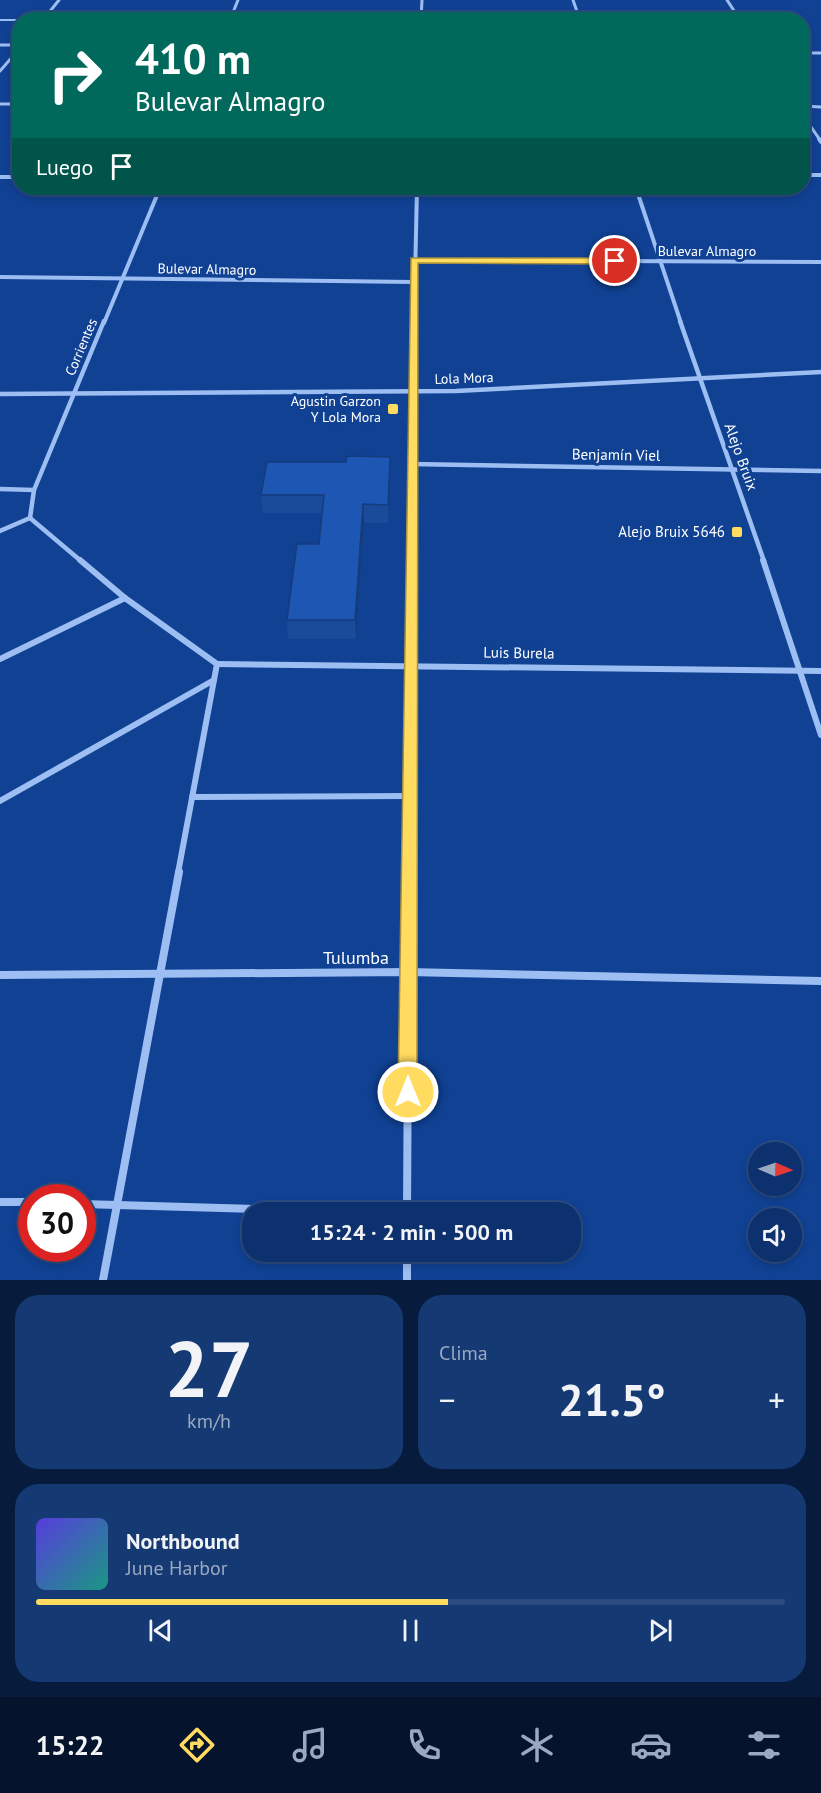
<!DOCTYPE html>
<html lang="es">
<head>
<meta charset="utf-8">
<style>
  :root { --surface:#0c316e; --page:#153973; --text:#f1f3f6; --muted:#9aa9c2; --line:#2c4c81; --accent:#ffdb5f }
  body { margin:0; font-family:"PT Sans",sans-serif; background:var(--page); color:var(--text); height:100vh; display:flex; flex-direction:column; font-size:22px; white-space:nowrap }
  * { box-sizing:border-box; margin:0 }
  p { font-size:20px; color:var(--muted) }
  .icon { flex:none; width:33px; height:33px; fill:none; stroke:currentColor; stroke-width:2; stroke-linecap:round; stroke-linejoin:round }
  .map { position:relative; height:1280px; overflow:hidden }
  .drawer { display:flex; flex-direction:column; gap:15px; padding:15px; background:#071b3c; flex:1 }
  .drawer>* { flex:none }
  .guide { position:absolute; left:12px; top:12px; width:798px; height:183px; border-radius:24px; box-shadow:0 3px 9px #0003,0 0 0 2px var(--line); background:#00695c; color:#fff; overflow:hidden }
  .needle { width:39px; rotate:92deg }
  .fabs { position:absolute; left:748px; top:1142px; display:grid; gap:12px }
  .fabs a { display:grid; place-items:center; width:54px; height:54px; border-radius:50%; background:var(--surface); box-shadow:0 3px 9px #0003,0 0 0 2px var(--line); font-size:30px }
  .speed { position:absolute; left:18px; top:1184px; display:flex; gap:12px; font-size:30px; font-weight:700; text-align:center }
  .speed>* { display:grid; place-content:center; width:78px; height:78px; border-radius:50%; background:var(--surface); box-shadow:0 3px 9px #0003,0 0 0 2px var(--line); line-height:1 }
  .speed .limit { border:9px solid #d22; background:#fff; color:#111 }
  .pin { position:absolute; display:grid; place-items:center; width:51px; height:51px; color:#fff; margin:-26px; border:3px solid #fff; border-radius:50%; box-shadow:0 2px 6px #0007 }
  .me { position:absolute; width:66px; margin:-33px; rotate:0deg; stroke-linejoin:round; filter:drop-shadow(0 0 4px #0008) }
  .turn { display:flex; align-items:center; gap:21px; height:126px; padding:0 24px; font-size:27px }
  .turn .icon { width:78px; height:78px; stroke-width:2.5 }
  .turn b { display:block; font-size:42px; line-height:51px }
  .then { display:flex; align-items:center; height:57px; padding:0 24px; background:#0003; gap:12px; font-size:22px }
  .big { font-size:45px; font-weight:800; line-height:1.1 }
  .drawer .card { flex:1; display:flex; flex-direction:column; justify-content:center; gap:9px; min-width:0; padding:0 21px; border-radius:24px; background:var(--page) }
  .drawer .dial { align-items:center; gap:0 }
  .dial b { font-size:78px; line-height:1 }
  .song { display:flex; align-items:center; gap:18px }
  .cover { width:72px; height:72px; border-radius:9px; background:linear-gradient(135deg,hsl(250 70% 55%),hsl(170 70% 35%)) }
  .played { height:6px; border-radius:3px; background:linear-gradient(90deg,var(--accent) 55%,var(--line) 55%) }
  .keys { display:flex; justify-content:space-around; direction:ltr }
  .heat { display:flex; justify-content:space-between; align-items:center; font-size:33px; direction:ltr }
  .drawer .tiles { flex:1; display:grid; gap:15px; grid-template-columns:1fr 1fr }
  .card:last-child { grid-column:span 2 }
  .trip { position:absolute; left:242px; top:1202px; width:339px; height:60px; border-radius:24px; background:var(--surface); box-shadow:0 3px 9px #0003,0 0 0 2px var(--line); font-weight:800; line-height:60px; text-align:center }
  .menu { display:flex; height:96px; justify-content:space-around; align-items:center; background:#05142c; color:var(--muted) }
  .menu .icon { width:42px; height:42px }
  .menu .selected { color:var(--accent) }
  .menu b { font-size:27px; color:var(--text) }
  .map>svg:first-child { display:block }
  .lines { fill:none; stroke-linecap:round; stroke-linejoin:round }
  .lane { stroke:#9dbef3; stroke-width:2 }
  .street-far4 { stroke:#9dbef3; stroke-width:3 }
  .street-far3 { stroke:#9dbef3; stroke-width:4 }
  .street-far2 { stroke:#9dbef3; stroke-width:4.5 }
  .street-far1 { stroke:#9dbef3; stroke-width:6 }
  .street { stroke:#9dbef3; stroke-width:8 }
  .wall { fill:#1a4b9a }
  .shaded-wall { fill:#153d7d }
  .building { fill:#1e57b3; stroke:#153d7d; stroke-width:1.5 }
  .route { fill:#ffdb5f; stroke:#a68e3e; stroke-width:1.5 }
  .poi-dot { fill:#ffdb5f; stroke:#104193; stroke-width:2 }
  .labels { text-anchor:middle; stroke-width:6; stroke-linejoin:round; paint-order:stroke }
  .far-street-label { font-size:14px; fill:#fff; stroke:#104193 }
  .far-poi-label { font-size:14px; fill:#fff; stroke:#104193; text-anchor:end }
  .street-label { font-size:15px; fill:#fff; stroke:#104193 }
  .poi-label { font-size:15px; fill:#fff; stroke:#104193; text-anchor:end }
  .near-street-label { font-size:18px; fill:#fff; stroke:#104193 }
</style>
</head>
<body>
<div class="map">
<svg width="821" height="1280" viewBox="0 0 821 1280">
  <rect width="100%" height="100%" fill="#104193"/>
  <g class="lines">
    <polyline class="lane" points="0,20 20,20"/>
    <g class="street-far4">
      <polyline points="573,0 580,20"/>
      <polyline points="727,0 740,20"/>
      <polyline points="43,20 59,0"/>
      <polyline points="230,20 238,0"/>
      <polyline points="421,20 422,0"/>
      <polyline points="0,45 20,45"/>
      <polyline points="802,53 821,53"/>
      <polyline points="0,71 20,48"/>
      <polyline points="0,104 20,104"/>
      <polyline points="802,106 821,107"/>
      <polyline points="802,114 820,140"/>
    </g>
    <g class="street-far3">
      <polyline points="819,139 821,142"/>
      <polyline points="802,175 821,175"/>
      <polyline points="0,177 20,177"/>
      <polyline points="636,188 681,323"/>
      <polyline points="414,260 821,262"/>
      <polyline points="0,277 413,282"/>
      <polyline points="104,323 160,188"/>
      <polyline points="414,323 417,188"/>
    </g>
    <g class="street-far2">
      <polyline points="680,321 764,561"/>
      <polyline points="0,394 456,391 821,372"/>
      <polyline points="411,464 821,471"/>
      <polyline points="0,489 34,490"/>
      <polyline points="30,518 34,490 104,321"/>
      <polyline points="30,518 81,561"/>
      <polyline points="0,531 30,518"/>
      <polyline points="411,561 414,321"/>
    </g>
    <g class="street-far1">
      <polyline points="80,560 125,598 217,664"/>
      <polyline points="763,560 821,735"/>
      <polyline points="0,659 125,598"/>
      <polyline points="217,664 821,671"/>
      <polyline points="192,797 409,796"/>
      <polyline points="0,801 214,680 217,664"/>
      <polyline points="178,873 214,680"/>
      <polyline points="409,873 411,560"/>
    </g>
    <g class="street">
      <polyline points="0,975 408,972 821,981"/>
      <polyline points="0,1202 32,1202"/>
      <polyline points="82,1204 361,1212"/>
      <polyline points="407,1212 409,872"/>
      <polyline points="407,1251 407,1280"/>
      <polyline points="103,1280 179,872"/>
    </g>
  </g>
  <polygon class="wall" points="390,475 388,523 364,523 356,639 288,639 287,620 319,544 322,513 263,513 261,495"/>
  <g class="shaded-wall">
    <polygon points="390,457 390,475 388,523 388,505"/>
    <polygon points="363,504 364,523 356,639 355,620"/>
  </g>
  <polygon class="building" points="347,456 390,457 388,505 363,504 355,620 287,620 297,544 319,544 324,495 261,495 267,462 346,462"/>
  <polygon class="route" points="411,258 615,258 620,261 615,264 418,263 417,1092 414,1098 408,1101 401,1098 398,1092"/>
  <g class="poi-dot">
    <rect x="387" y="403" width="12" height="12" rx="3"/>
    <rect x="731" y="526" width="12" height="12" rx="3"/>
  </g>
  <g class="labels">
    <g class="far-street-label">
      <text x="707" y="256">Bulevar Almagro</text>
      <text transform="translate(207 269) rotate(1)" y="5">Bulevar Almagro</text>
      <text transform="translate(81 347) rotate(-67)" y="5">Corrientes</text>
      <text transform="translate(464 378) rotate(-2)" y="5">Lola Mora</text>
    </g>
    <g class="far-poi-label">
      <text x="381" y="406">Agustin Garzon<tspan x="381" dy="16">Y Lola Mora</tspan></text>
    </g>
    <g class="street-label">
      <text transform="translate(616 455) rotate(1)" y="5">Benjamín Viel</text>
      <text transform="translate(741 457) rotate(70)" y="5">Alejo Bruix</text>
      <text transform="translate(519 653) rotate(1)" y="5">Luis Burela</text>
    </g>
    <g class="poi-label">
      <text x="725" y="537">Alejo Bruix 5646</text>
    </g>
    <g class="near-street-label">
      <text x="356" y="964">Tulumba</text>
    </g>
  </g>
</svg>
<div class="fabs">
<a><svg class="needle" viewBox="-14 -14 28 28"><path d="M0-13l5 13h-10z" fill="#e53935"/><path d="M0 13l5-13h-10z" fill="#9aa9c2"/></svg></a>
<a><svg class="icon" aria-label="sound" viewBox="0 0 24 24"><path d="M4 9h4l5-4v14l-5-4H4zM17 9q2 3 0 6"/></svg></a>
</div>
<div class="speed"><div class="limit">30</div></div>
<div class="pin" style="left:615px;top:261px;background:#d93025"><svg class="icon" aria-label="arrive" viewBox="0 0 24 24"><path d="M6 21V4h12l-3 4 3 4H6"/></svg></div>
<svg class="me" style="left:408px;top:1092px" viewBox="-20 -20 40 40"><circle r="17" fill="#ffdb5f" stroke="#fff" stroke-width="3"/><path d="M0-11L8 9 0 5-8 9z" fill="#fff"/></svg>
<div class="trip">15:24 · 2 min · 500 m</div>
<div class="guide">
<div class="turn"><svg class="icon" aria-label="right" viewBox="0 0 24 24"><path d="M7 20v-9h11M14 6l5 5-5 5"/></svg><div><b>410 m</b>Bulevar Almagro</div></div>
<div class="then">Luego<svg class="icon" aria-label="arrive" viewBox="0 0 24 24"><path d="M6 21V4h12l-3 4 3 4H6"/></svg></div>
</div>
</div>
<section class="drawer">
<div class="tiles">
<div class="card dial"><b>27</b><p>km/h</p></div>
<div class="card"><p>Clima</p>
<div class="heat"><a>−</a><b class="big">21.5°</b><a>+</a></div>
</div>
<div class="card">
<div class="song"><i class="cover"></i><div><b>Northbound</b><p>June Harbor</p></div></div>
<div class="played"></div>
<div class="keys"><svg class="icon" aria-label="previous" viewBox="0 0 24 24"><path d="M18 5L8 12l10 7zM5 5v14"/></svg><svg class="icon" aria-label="pause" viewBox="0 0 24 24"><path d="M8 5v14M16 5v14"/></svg><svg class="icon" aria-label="next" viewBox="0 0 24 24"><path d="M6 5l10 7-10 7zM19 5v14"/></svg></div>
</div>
</div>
</section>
<nav class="menu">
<b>15:22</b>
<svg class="icon selected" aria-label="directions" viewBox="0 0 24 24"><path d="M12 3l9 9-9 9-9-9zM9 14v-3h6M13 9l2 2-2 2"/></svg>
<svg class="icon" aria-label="music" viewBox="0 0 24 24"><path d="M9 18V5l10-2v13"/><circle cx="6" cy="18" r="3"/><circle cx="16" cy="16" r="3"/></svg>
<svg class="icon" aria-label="phone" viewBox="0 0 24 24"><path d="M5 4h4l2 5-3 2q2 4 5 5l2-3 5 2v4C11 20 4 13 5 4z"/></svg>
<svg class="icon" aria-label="climate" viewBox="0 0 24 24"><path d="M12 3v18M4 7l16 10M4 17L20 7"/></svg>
<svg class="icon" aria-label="car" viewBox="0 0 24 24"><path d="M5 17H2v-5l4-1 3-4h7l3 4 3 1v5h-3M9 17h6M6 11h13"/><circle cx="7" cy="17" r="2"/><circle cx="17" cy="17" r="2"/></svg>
<svg class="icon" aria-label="filters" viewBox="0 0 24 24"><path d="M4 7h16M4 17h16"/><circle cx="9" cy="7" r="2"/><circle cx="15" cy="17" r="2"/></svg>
</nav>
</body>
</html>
